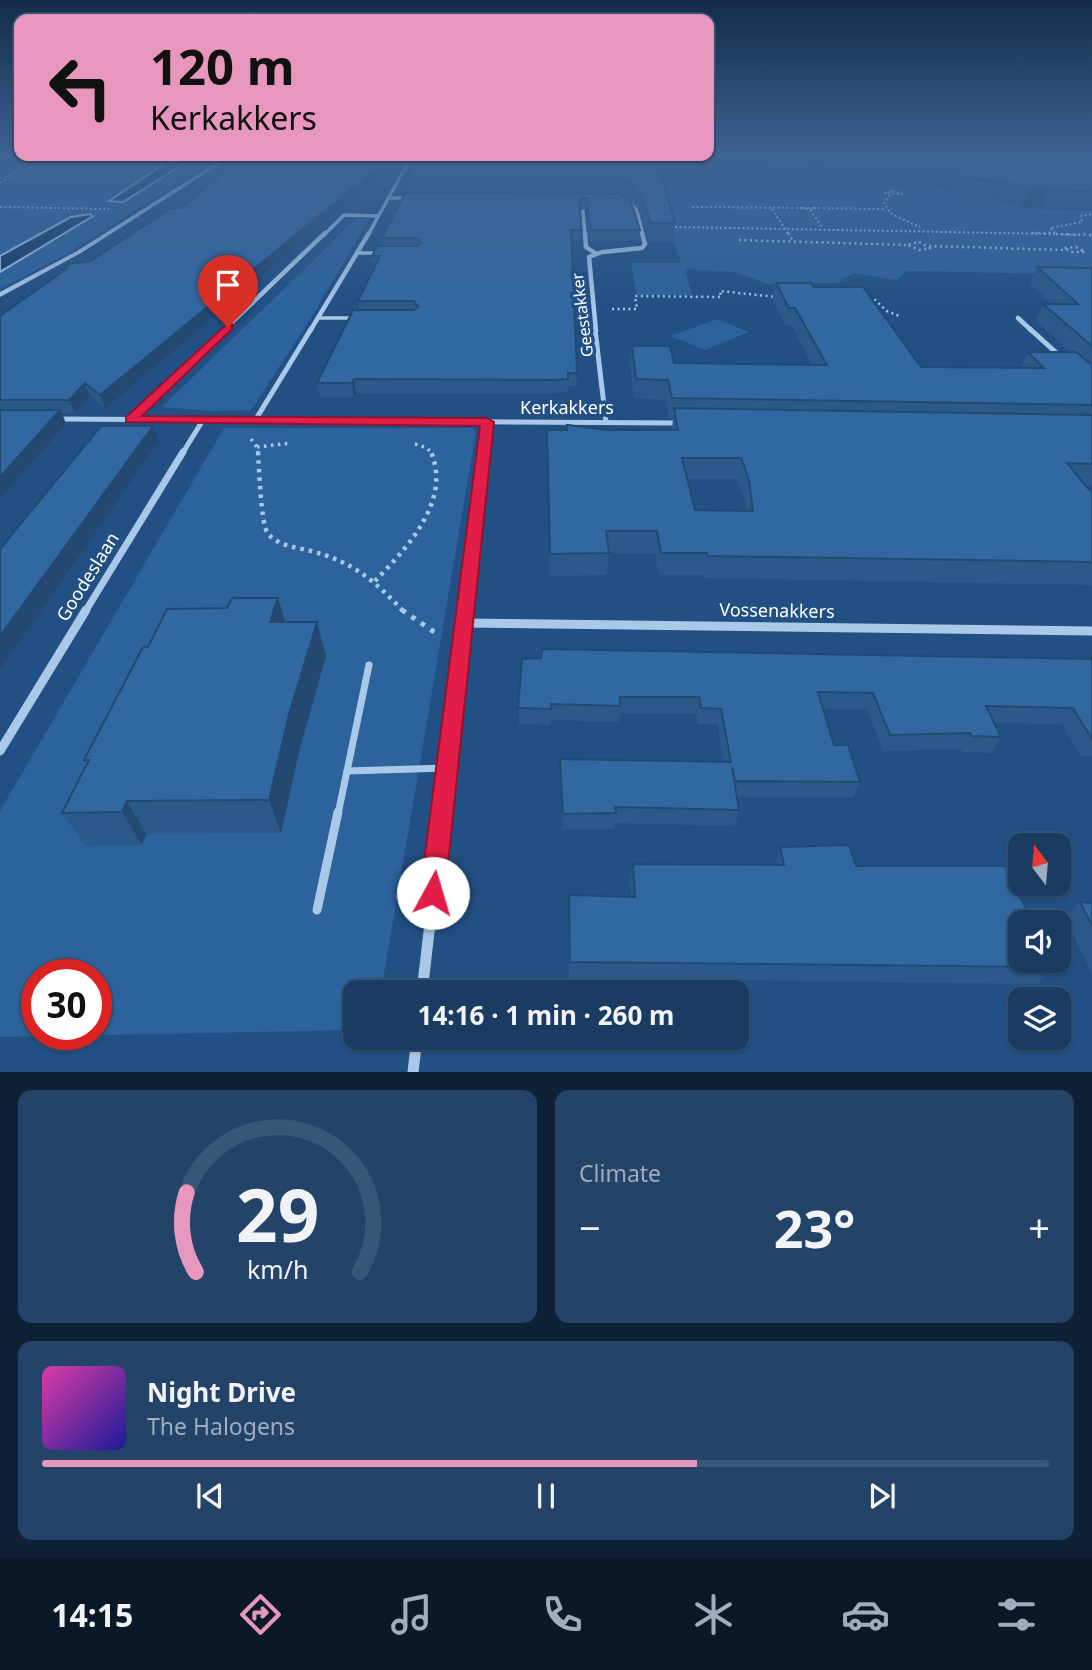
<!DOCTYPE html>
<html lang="en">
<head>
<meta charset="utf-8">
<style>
  :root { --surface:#1a3c63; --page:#234369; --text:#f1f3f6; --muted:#9fadbe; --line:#385678; --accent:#e797bd }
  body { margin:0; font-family:"Noto Sans",sans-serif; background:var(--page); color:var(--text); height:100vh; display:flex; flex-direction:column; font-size:26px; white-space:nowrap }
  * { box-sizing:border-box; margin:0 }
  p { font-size:23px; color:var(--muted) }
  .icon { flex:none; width:38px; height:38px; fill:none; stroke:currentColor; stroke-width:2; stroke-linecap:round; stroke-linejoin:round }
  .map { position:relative; height:1072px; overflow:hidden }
  .panel { display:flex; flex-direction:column; gap:18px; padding:18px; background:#0e2136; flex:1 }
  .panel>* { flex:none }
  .top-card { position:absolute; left:14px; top:14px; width:700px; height:147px; border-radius:14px; box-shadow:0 2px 5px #0004,0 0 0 2px var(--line); background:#e797bd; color:#111; overflow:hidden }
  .needle { width:46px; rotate:344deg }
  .fabs { position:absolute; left:1008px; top:833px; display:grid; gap:14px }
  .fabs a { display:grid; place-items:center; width:63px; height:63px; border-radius:14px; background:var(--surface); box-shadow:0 2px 5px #0004,0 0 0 2px var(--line); font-size:35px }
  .speed { position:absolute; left:21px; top:959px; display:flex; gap:14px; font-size:35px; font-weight:700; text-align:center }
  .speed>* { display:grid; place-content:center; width:91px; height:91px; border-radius:50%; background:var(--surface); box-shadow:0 2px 5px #0004,0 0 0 2px var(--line); line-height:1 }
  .speed .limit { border:10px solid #d22; background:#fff; color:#111 }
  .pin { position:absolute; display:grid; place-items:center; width:60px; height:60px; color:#fff; margin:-72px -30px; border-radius:50% 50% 50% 0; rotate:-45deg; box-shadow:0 0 7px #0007 }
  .pin .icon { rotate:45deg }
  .me { position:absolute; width:77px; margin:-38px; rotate:6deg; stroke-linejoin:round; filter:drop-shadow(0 0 5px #0008) }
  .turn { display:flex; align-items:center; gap:24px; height:147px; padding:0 21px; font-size:32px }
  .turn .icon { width:91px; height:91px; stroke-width:2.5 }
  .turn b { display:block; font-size:49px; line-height:60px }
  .big { font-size:52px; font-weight:700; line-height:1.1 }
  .panel .widget { flex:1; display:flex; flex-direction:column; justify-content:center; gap:10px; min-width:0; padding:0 24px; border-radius:14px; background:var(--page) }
  .panel .dial { align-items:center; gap:0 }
  .dial svg { height:182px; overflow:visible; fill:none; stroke:var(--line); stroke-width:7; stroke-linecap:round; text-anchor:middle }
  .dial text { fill:var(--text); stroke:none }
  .song { display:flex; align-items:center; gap:21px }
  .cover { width:84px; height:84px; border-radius:10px; background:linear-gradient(135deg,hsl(320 70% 55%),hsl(240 70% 35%)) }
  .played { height:7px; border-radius:4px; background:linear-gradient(90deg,var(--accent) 65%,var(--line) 65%) }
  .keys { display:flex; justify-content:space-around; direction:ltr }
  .heat { display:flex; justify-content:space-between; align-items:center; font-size:38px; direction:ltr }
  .panel .tiles { flex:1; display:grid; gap:18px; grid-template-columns:1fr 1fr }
  .widget:last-child { grid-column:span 2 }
  .trip { position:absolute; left:343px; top:980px; width:406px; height:70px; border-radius:14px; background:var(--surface); box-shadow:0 2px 5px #0004,0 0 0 2px var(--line); font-weight:700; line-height:70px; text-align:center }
  .tabs { display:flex; height:112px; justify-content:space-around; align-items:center; background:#0a1828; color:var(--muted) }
  .tabs .icon { width:49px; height:49px }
  .tabs .selected { color:var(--accent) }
  .tabs b { font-size:32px; color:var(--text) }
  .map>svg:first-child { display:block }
  .green { fill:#2c639c; fill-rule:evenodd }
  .water { fill:#173b63; stroke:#9ec4ea; stroke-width:2 }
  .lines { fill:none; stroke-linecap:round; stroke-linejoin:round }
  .path-far4 { stroke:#aac9e8; stroke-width:2; stroke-dasharray:2 2.5; stroke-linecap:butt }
  .path-far3 { stroke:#aac9e8; stroke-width:2.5; stroke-dasharray:2 3.5; stroke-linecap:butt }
  .path-far2 { stroke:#aac9e8; stroke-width:3.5; stroke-dasharray:2.5 4.5; stroke-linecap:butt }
  .path-far1 { stroke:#aac9e8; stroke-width:4.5; stroke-dasharray:3.5 5; stroke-linecap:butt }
  .path { stroke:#aac9e8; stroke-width:5; stroke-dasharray:4.5 7; stroke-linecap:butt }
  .service-far2 { stroke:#aac9e8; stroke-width:3.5 }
  .service-far1 { stroke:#aac9e8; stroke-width:7 }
  .service { stroke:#aac9e8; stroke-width:9 }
  .minor-far5 { stroke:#aac9e8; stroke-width:3.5 }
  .minor-far4 { stroke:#aac9e8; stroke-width:4.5 }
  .minor-far3 { stroke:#aac9e8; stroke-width:5 }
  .minor-far2 { stroke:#aac9e8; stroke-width:7 }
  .minor-far1 { stroke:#aac9e8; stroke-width:9 }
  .minor { stroke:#aac9e8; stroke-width:11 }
  .tertiary { fill:#aac9e8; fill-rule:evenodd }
  .wall { fill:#2b598a; fill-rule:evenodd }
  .shaded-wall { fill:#234971 }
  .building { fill:#3268a1; stroke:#234971; stroke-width:2; fill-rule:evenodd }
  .route { fill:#e11d48; stroke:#92132f; stroke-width:2 }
  .labels { text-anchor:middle; stroke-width:7; stroke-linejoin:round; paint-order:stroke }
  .far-street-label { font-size:16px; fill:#fff; stroke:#225084 }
  .street-label { font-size:18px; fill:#fff; stroke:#225084 }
</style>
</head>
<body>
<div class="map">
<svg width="1092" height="1072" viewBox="0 0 1092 1072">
  <rect width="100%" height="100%" fill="#225084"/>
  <g class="green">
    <polygon points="69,159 168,159 157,169 110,201 122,202 191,159 215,159 65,255 0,289 0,272 93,216 71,217 0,256 0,184 34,161"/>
    <polygon points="654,183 941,186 949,193 998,200 1023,208 1092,211 1092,275 922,271 907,271 897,280 853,273 838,283 768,284 734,272 685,269 692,295 637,295 631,263 681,263"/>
    <polygon points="357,218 369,219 311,318 251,410 210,411 162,407"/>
    <polygon points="717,319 749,332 705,350 671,336"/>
    <path d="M 224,428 L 472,428 L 476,432 L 381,992 L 355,992 L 355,1030 L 0,1037 L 0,811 ZM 37,975 L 96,975 L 96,1034 L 37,1034 Z"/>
  </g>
  <g class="water">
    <polygon points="168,159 191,159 123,202 109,201 157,169"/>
    <polygon points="90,214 93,216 0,272 0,256 71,217"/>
  </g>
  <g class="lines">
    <g class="path-far4">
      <polyline points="31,161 67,159"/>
      <polyline points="9,176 31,161 21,161"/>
      <polyline points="0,177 9,176 0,183"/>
      <polygon points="892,191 902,194 885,193"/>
      <polyline points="890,195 884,203 891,214 920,227"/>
      <polyline points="0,207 109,209"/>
      <polyline points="692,207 803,208"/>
      <polygon points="803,208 814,208 810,210"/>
      <polyline points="814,208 886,209"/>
      <polyline points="772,209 789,235"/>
      <polyline points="810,210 823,228"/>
      <polyline points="675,227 1056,234 1050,228 1082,222 1081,216 1092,214"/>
      <polyline points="1056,234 1077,235"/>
    </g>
    <g class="path-far3">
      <polyline points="788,233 794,242"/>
      <polyline points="1032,233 1055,233"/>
      <polyline points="1056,234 1092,235"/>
      <polyline points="739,240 907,245"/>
      <polygon points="919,242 930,248 920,250 907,245"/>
      <polyline points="929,246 1065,250"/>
      <polygon points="1076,247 1085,252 1072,252 1064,248"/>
      <polyline points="869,299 874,299 887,311 899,316"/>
      <polyline points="612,309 637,309 635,296 721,297 720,291 776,297"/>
    </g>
    <g class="path-far2">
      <polyline points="251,439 257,447 258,454"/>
      <polyline points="415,444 427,448 432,454"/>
      <polyline points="257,447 291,443"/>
    </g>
    <g class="path-far1">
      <path d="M 258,452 C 259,468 261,522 267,532 C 276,546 296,547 311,551 C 353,562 374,580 404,612"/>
      <path d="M 375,581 C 406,549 452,501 431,452"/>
    </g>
    <polyline class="path" points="402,610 440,636"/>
    <g class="service-far2">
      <polyline points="358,253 380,253"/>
      <polyline points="320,318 356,318"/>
    </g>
    <g class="service-far1">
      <polyline points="347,771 369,665"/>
      <polyline points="338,814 347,771 446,768"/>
    </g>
    <polyline class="service" points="317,910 338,812"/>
    <g class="minor-far5">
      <polyline points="388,198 410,198"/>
      <polyline points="625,200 636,208 643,235"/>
      <polyline points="583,211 585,235"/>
      <polyline points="324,235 344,215 377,216"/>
      <polyline points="368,235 410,159"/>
    </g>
    <g class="minor-far4">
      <polyline points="585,233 586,247 595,253"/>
      <polyline points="1018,318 1032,331"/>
      <polyline points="223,331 325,233"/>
      <polyline points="310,331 369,233"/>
      <polyline points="596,331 589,257 602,252 642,248 645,244 642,233"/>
    </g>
    <g class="minor-far3">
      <polyline points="595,329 606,422"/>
      <polyline points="1030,329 1061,357"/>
      <polyline points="57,419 678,423"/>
      <polyline points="131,419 225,329"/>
      <polyline points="256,419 311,329"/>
      <polyline points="182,454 203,420"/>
      <polyline points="483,454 487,422"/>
    </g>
    <g class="minor-far2">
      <polyline points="85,612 183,452"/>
      <polyline points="465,612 484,452"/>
    </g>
    <g class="minor-far1">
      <polyline points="462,623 1092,631"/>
      <polyline points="0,751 86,610"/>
      <polyline points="442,814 466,610"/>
    </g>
    <g class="minor">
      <polyline points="422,992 443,812"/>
      <polyline points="413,1072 417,1038"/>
    </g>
    <polygon class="tertiary" points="222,159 228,159 81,253 0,297 0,292 77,251"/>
  </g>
  <g class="wall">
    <polygon points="419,159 1092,159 1092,208 1047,207 1044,204 1022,206 1001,199 955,194 942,180 932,178 834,177 833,180 818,180 818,184 664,183 675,223 674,242 649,242 640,212 633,203 625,198 640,230 639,241 590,241 587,209 582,207 580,209 581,241 572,241 577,386 568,386 568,392 554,393 356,393 354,397 320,397 317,383 359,310 358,301 375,268 374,268 372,256 383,246 382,238 411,193 409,177"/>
    <path d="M 1037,267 L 1092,268 L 1092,485 L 1085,485 L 1092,493 L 1092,585 L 704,578 L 703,575 L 659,575 L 655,553 L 609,553 L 607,575 L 550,576 L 547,450 L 607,430 L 672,430 L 673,418 L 669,418 L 666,400 L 634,398 L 630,364 L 632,346 L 674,363 L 812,365 L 792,326 L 786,326 L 772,299 L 776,283 L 813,287 L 921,367 L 1021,368 L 1028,352 L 1070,352 L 1036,321 L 1043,304 L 1052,304 L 1030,284 ZM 687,479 L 737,479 L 745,501 L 746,511 L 695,510 Z"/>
    <polygon points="66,269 105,409 90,396 75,413 62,413 66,424 0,499 0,316"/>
    <polygon points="285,622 317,622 326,656 300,748 281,833 146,834 142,845 85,846 62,813 87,764 84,760"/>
    <polygon points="522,659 1092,659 1092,756 1081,756 1062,724 994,723 1001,737 992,753 962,752 961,749 883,751 867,709 823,709 834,745 860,782 853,798 737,797 739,810 735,826 615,823 614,829 562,830 560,759 724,762 717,724 698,724 696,713 620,713 619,722 551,720 551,725 519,724 518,708"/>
    <polygon points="780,847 856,866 1053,967 1038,984 569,978 569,895 631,897 630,881 633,864 774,865"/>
    <polygon points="1080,902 1092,903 1092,973 1065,919"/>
  </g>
  <g class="shaded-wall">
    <polygon points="10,159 28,159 28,160 0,178 0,164"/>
    <polygon points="388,159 399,159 105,409 100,395"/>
    <polygon points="1050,187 1044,204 1022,206 1028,189"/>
    <polygon points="582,197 582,207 579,210 579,200"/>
    <polygon points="354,379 356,393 354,397 352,383"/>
    <polygon points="85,383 90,396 75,413 69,400"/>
    <polygon points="60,410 66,424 0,499 0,477"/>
    <polygon points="153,426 159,441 0,670 0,636"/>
    <polygon points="278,598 288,631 270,622"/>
    <polygon points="317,622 326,656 300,748 281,833 269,800 289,714"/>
    <polygon points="127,801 146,834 142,845 122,812"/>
  </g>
  <g class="building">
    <polygon points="0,159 10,159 0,164"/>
    <polygon points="242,159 388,159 100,395 85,383 69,400 0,400 0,316 66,269 68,264 91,261 171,208 181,208"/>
    <polygon points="419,159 705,159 701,163 705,166 818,165 821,168 659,167 675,223 651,223 641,195 634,186 622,179 409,177"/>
    <polygon points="761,159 1092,159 1092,191 1053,190 1050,187 1028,189 1007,182 960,177 947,164 936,162 833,161 837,165 819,164 815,159"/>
    <polygon points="405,193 620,194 631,202 640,230 591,230 587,199 582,197 579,200 581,230 571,230 577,373 568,373 568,379 554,380 354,379 352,383 317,383 353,310 414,310 418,307 414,301 358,301 380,256 372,256 377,246 417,246 421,243 418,238 382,238"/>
    <polygon points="1037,267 1092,268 1092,346 1043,304 1078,304"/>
    <polygon points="776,283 811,283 813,287 863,287 921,367 1044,368 1028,352 1076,352 1092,365 1092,405 672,398 668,380 636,379 632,346 670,346 674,363 827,365 795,308 789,308"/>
    <path d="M 674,408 L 1092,415 L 1092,464 L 1067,463 L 1092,493 L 1092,562 L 707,556 L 707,553 L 661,553 L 657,531 L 606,531 L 609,553 L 550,554 L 547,430 L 567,430 L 567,425 L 607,430 L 678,430 ZM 682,458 L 741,458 L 749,480 L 753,511 L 695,510 Z"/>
    <polygon points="0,410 60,410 0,477"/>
    <polygon points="101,426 153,426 0,636 0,549"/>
    <polygon points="232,598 278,598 270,622 317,622 289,714 269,800 127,801 122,812 62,813 89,760 84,760 143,647 148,647 167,609 227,608"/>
    <polygon points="542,649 1092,659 1092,739 1073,708 986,706 1001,737 971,736 970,733 890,735 873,693 818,692 834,745 848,745 860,782 735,781 732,767 739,810 615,807 616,813 563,814 560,759 731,762 721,709 701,708 699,697 620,697 620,706 551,704 551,709 518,708 522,659 541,658"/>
    <polygon points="849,845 856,866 1006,866 1032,922 1020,922 1020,961 1050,961 1053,967 570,962 569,895 635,897 633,864 784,865 780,847"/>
    <polygon points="1080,902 1092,903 1092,926"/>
  </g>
  <linearGradient id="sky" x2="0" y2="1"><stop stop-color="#132c49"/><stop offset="0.51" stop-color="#3e6494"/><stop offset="1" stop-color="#3e6494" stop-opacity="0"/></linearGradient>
  <rect width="1092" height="309" fill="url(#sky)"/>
  <polygon class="route" points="228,323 232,324 232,329 142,416 487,418 494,422 445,893 442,901 433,905 424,901 420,893 480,426 126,422 126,417"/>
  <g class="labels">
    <g class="far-street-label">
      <text transform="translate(582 315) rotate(-97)" y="6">Geestakker</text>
    </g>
    <g class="street-label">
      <text x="567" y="414">Kerkakkers</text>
      <text transform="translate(88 577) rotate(-58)" y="6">Goodeslaan</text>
      <text transform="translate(777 611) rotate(1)" y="6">Vossenakkers</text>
    </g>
  </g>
</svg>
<div class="fabs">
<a><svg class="needle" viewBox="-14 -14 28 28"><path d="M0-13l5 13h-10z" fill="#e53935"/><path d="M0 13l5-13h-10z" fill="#9fadbe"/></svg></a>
<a><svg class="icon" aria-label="sound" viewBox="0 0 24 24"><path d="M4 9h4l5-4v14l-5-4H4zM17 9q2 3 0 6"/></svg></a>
<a><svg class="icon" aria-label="layers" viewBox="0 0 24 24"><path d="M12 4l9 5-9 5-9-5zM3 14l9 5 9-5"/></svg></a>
</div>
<div class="speed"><div class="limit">30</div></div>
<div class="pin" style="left:228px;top:327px;background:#d93025"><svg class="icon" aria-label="arrive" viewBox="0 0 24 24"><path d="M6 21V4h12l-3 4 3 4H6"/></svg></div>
<svg class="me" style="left:433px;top:893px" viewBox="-20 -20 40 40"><circle r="19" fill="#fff"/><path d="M0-13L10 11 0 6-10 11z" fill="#e11d48"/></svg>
<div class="trip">14:16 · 1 min · 260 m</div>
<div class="top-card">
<div class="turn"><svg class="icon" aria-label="left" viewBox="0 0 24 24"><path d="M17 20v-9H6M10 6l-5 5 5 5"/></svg><div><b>120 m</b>Kerkakkers</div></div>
</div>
</div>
<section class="panel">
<div class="tiles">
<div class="widget dial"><svg viewBox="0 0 100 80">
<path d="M14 69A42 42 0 1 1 86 69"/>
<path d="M14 69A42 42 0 0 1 10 34" stroke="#e797bd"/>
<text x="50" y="56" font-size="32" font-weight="700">29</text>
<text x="50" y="72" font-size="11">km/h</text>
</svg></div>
<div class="widget"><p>Climate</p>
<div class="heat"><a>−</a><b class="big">23°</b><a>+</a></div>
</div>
<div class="widget">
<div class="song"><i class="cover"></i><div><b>Night Drive</b><p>The Halogens</p></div></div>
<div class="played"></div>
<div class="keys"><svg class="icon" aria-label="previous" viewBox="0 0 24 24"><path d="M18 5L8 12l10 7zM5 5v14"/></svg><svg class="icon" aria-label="pause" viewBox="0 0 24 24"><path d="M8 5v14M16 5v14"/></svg><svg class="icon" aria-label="next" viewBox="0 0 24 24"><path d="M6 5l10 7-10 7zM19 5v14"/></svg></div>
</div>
</div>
</section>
<nav class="tabs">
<b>14:15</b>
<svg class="icon selected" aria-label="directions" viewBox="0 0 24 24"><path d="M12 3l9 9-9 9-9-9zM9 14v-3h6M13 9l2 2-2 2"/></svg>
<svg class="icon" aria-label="music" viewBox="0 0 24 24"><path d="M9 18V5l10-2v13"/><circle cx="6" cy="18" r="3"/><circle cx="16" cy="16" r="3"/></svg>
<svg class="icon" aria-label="phone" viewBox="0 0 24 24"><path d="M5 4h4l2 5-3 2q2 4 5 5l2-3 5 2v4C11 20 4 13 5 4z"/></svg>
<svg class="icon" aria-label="climate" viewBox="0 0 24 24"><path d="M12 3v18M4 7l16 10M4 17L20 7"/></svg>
<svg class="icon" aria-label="car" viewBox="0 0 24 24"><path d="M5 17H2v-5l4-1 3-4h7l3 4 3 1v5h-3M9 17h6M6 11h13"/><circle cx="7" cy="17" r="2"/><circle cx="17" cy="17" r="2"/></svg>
<svg class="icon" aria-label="filters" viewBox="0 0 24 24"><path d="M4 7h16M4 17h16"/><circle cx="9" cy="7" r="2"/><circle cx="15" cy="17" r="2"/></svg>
</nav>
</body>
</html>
